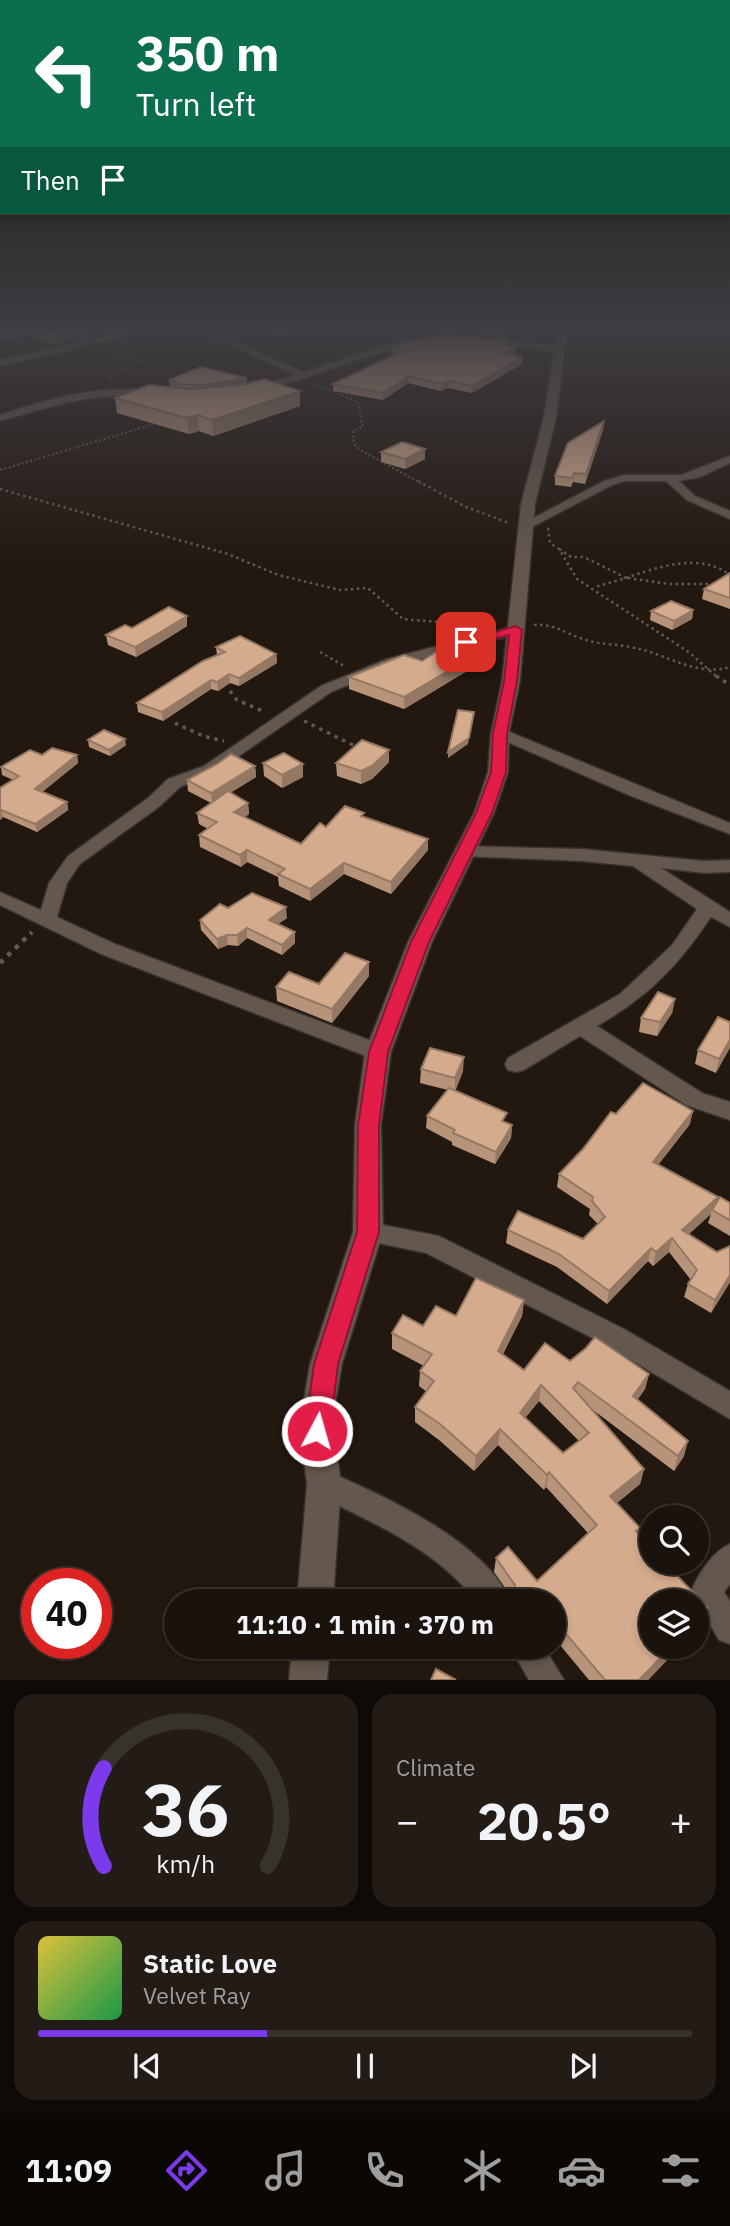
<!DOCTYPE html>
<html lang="en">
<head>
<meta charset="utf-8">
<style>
  :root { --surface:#1a120c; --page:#231b15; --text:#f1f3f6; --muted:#9f9e9d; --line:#38322d; --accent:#7c3aed }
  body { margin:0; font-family:"IBM Plex Sans",sans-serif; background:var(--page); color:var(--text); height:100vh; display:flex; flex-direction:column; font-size:26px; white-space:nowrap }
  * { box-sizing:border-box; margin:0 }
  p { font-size:23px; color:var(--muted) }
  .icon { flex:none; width:38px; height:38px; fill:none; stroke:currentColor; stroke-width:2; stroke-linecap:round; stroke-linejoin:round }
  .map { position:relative; height:1680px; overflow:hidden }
  .details { display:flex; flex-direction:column; gap:14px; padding:14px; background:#0e0a07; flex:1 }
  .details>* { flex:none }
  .banner { position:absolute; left:0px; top:0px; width:732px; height:214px; box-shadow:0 4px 10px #0003,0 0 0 2px var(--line); background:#0b6e4f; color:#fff; overflow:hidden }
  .tools { position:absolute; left:639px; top:1505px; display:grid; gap:14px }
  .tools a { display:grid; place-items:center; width:70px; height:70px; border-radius:50%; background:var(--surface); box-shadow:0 4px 10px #0003,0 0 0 2px var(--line); font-size:35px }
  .speed { position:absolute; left:21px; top:1568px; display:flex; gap:14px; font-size:35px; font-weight:700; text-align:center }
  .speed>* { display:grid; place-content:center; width:91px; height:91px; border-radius:50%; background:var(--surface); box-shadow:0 4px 10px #0003,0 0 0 2px var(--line); line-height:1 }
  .speed .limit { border:10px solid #d22; background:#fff; color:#111 }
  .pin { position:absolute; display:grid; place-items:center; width:60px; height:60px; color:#fff; margin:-30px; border-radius:14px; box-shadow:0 4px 10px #0006 }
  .me { position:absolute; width:77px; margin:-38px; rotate:6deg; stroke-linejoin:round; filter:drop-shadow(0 0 5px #0008) }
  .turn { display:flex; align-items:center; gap:24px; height:147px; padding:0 21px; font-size:32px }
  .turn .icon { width:91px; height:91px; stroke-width:2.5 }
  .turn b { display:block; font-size:49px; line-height:60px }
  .then { display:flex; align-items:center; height:66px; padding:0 21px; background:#0003; gap:14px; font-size:26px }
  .big { font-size:52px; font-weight:800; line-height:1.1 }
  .details .widget { flex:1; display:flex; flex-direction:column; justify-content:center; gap:10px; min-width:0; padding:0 24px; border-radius:21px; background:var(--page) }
  .details .dial { align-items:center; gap:0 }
  .dial svg { height:182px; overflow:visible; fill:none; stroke:var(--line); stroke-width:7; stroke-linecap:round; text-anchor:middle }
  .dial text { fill:var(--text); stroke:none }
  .song { display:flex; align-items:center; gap:21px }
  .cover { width:84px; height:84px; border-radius:10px; background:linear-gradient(135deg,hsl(50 70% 55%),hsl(140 70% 35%)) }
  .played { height:7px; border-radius:4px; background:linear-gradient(90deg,var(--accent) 35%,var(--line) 35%) }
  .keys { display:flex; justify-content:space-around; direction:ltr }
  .heat { display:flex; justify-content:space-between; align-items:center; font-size:38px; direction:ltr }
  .details .tiles { flex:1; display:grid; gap:14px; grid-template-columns:1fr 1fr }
  .widget:last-child { grid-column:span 2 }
  .trip { position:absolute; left:164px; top:1589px; width:402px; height:70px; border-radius:35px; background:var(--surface); box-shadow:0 4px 10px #0003,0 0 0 2px var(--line); font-weight:800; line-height:70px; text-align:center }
  .tabs { display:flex; height:112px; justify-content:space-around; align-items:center; background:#0a0705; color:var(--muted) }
  .tabs .icon { width:49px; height:49px }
  .tabs .current { color:var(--accent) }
  .tabs b { font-size:32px; color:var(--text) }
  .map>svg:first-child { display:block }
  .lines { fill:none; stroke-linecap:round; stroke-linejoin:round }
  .minor-casing { stroke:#39312e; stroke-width:3 }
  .tertiary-casing { stroke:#39312e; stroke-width:3 }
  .path-far3 { stroke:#635952; stroke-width:2; stroke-dasharray:2 2.5; stroke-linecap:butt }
  .path-far2 { stroke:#635952; stroke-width:2.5; stroke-dasharray:2.5 3.5; stroke-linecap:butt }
  .path-far1 { stroke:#635952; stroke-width:3.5; stroke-dasharray:3.5 5; stroke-linecap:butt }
  .path { stroke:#635952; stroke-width:4.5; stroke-dasharray:4.5 6; stroke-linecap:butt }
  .minor { fill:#64574d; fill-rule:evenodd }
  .tertiary { fill:#64574d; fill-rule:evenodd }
  .wall { fill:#b7937a; fill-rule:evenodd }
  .shaded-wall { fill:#957863 }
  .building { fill:#d5ab8e; stroke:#957863; stroke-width:2; fill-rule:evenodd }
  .route { fill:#e11d48; stroke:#92132f; stroke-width:2 }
</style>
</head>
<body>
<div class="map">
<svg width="730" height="1680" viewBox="0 0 730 1680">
  <rect width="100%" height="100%" fill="#231810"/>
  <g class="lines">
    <g class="minor-casing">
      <g id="minor">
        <polygon points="108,331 120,331 70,350 0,366 0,360 64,346"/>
        <path d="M 199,331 L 210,331 L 304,372 C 348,357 418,331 463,331 L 374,355 L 258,393 L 253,390 L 255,388 L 295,375 Z"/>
        <polygon points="485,338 558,346 563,349 558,352 482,343 482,339"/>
        <path d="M 134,389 L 159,395 L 154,398 C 95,390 55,406 0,421 L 0,415 C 44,400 87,388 134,389 Z"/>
        <polygon points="730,456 730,463 700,477 679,481 695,496 730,511 730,519 687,500 666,481 625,481 612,485 530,528 520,525 604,481 624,475 681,475"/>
        <polygon points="516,626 521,627 521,633 397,665 331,692 216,772 180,787 160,806 80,864 67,883 57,917 115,944 385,1046 389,1052 385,1058 378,1060 371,1058 101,954 0,905 0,892 41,910 49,883 68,856 148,798 168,779 204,766 321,686 387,659"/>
        <polygon points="500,728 730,823 730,834 631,796 494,736 492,733"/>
        <path d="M 463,846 L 582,849 L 704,861 L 730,860 L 730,872 L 704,873 L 661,868 L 730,912 L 730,927 L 711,917 C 677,967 649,996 597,1026 L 702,1093 L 730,1102 L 730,1120 L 686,1105 L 580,1036 L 524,1070 L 516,1072 L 508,1070 L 505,1064 L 508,1058 L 620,994 L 672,945 L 697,909 L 633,866 L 582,861 L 457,856 L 454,852 Z"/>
        <polygon points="368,1222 439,1236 624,1329 730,1391 730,1419 606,1345 426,1253 359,1239 356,1232 359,1225"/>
        <path d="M 324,1470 C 379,1493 488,1543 510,1601 L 476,1601 C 436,1549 372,1522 314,1494 L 310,1484 L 314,1474 Z"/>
        <path d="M 730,1544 L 730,1584 L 724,1592 L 730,1601 L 730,1644 L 719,1640 L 691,1592 C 698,1574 712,1552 730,1544 Z"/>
        <polygon points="510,1647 544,1647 564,1680 529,1680"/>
      </g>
    </g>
    <g class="tertiary-casing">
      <g id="tertiary">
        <polygon points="557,331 567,331 556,417 535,504 520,681 509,733 508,772 494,813 432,942 391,1052 381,1125 383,1232 342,1364 336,1399 334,1431 341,1484 333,1601 297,1601 307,1484 300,1431 304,1399 310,1364 353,1232 355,1125 365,1052 408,942 474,813 488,772 491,733 502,681 521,504 544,417"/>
        <polygon points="292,1647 330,1647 327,1680 289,1680"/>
      </g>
    </g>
    <g class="path-far3">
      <polyline points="101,350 141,360 111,375 110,381"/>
      <polyline points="317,384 358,402 363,427 353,431 354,444 360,450 421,483"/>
      <polyline points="0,470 158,423"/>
    </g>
    <g class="path-far2">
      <polyline points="418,481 466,507 509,523"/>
      <polyline points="0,489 228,554 278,575 340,590 368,588 403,619 471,625"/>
      <polyline points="548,528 550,543 559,549 577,579 690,653 718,678"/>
      <polyline points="559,549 571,557 584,557 626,578 595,587"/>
      <path d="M 626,578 C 657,567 701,552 730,575"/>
      <polyline points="628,578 669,584 714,584"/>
      <path d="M 534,625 C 554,623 568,635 586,640 C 602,645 619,644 635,648 C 667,654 696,677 730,667"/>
      <polyline points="320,652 344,666"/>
    </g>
    <g class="path-far1">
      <polyline points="716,676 730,685"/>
      <polyline points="230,691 237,700 265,712"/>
      <polyline points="304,721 357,747"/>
      <polyline points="175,723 203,736 224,741"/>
    </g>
    <polyline class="path" points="0,963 32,932"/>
    <use href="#minor" class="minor"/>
    <use href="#tertiary" class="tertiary"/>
  </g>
  <g class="wall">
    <polygon points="0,331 100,331 81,337 75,336 57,345 27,335 11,340 0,337"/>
    <polygon points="111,331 102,343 98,342 97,336"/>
    <polygon points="261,331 302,331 282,337"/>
    <polygon points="464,331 515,331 504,338 465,332"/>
    <polygon points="507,341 506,346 514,354 512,356 522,357 522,364 472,393 448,388 441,391 408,383 383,400 333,391 333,384 396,354 391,353 391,347"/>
    <polygon points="169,380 247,384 300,406 213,436 199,431 189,434 117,413 115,398 170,387"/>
    <polygon points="604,421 603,430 585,484 573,482 571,487 555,485 555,476"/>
    <polygon points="425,449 425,459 405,469 381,462 381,452"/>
    <polygon points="730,573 730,609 702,599 704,589"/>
    <polygon points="693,610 692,619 672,630 650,620 651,611"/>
    <polygon points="187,626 160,643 136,657 108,645 106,635 132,628"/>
    <polygon points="216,647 276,654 277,663 239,686 230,683 218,691 211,689 163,721 138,712 137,703 217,655"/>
    <polygon points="422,661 477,665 404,709 349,689 349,677"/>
    <polygon points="88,740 126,745 110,756 89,747"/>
    <polygon points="389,750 389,762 372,779 361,784 337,776 336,763"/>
    <polygon points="42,755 77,755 78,763 42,792 67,802 68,810 37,832 3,817 0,820 0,788 13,780 2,775 1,767"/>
    <polygon points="263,763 303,764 303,777 282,788 264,776"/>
    <polygon points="255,766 256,777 230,793 248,803 249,814 245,817 301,844 326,827 364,817 428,839 428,850 391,894 344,874 310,901 279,886 278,877 247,862 241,867 200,847 199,835 208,829 199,824 197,813 211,803 188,791 187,780"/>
    <polygon points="228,908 287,918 278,924 295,943 282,955 247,938 238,946 228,945 218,949 201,930 200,920"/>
    <polygon points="369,976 332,1023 277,1001 276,987 319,984"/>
    <polygon points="675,999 672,1013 657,1036 639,1032 641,1018"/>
    <polygon points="730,1022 716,1073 695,1064 698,1050"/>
    <polygon points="421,1069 463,1071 455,1091 506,1123 512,1125 511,1138 495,1164 452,1145 452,1142 426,1128 427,1116 448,1090 420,1083"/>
    <polygon points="616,1114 690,1124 658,1165 718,1197 717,1202 730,1203 730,1236 708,1223 711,1214 689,1234 730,1282 711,1313 684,1297 688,1284 691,1280 669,1252 653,1266 648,1261 607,1304 557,1267 506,1243 508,1230 583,1239 598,1224 589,1215 590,1209 557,1187 559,1174"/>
    <path d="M 524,1300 L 522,1316 L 503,1354 L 524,1370 L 570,1361 L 649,1374 L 645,1389 L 637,1400 L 684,1456 L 674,1471 L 593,1410 L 644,1469 L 640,1484 L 617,1503 L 703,1622 L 648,1680 L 589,1680 L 555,1639 L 555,1601 L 503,1601 L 505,1589 L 506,1589 L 494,1572 L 496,1558 L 537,1581 L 588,1533 L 546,1487 L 544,1490 L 498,1445 L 474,1471 L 439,1440 L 415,1422 L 415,1407 L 427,1392 L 419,1386 L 420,1371 L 424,1366 L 392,1349 L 392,1333 L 423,1326 L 456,1316 ZM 539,1401 L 579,1441 L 563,1453 L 525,1418 Z"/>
  </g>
  <g class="shaded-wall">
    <polygon points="20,331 27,331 27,335 11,340 10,334"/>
    <polygon points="72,331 75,331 75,336 57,345 56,339"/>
    <polygon points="80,331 100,331 81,337"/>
    <polygon points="125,331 148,331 102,343 101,338"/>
    <polygon points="281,331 302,331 282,337"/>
    <polygon points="506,331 515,331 504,338 504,332"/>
    <polygon points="515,347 514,354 504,361 505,354"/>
    <polygon points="522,357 522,364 472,393 472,386"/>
    <polygon points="409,376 408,383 383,400 383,393"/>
    <polygon points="247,378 247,386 204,393 203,385"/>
    <polygon points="449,381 448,388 441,391 442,384"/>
    <polygon points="300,391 300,406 213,436 212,420"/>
    <polygon points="198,415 199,431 189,434 187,418"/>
    <polygon points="604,421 603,430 585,484 586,474"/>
    <polygon points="425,449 425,459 405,469 405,459"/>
    <polygon points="693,610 692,619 672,630 674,621"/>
    <polygon points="187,616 187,626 160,643 136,657 135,647"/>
    <polygon points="478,653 477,665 404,709 404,697"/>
    <polygon points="276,654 277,663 239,686 239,678"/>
    <polygon points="229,674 230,683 218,691 217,682"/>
    <polygon points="211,680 211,689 163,721 162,712"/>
    <polygon points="474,712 468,744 448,758 448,752"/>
    <polygon points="125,739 126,745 110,756 109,750"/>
    <polygon points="389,750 389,762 372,779 361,784 361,771"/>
    <polygon points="77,755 78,763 36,797 35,789"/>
    <polygon points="303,764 303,777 282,788 282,775"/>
    <polygon points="255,766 256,777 212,804 211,793"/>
    <polygon points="67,802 68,810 37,832 35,824"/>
    <polygon points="248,803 249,814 235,823 234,812"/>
    <polygon points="1,810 3,817 0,820 0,811"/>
    <polygon points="428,839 428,850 391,894 391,882"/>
    <polygon points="247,850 247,862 241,867 240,855"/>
    <polygon points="344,863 344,874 310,901 310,889"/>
    <polygon points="286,907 287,918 269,930 269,920"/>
    <polygon points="247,928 247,938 238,946 237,935"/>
    <polygon points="295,932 295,943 282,955 282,945"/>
    <polygon points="227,935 228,945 218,949 217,939"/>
    <polygon points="369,962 369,976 332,1023 332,1009"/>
    <polygon points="675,999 672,1013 657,1036 660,1022"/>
    <polygon points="730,1040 730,1048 716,1073 719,1059"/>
    <polygon points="464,1057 463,1071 455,1092 455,1078"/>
    <polygon points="693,1111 690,1124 650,1175 653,1162"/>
    <polygon points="512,1125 511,1138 495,1164 496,1152"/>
    <polygon points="718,1197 714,1211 712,1210 711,1214 679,1243 682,1230"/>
    <polygon points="672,1238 669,1252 653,1266 656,1252"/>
    <polygon points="651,1248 648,1261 607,1304 609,1291"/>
    <polygon points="730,1275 730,1282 711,1313 715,1300"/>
    <polygon points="524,1300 522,1316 496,1366 498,1351"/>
    <polygon points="649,1374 645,1389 629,1412 633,1396"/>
    <polygon points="541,1385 539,1401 517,1428 520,1413"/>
    <polygon points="500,1429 498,1445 474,1471 476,1456"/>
    <polygon points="688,1441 684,1456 674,1471 678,1456"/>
    <polygon points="644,1469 640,1484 607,1511 610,1496"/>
    <polygon points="549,1472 546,1487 544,1490 547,1475"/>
    <polygon points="708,1608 703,1622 696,1629 696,1621"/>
    <polygon points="671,1647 680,1647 648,1680 639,1680"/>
  </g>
  <g class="building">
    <polygon points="0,331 20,331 10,334"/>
    <polygon points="32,331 72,331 56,339"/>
    <polygon points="111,331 125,331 101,338 97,336"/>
    <polygon points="445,333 507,341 501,345 515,347 505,354 522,357 472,386 449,381 442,384 409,376 383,393 333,384 389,357 408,351 391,347"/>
    <polygon points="201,367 247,378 203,385 171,384 176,382 169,380"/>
    <polygon points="264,379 300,391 212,420 198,415 187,418 115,398 149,385 189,389 242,385"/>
    <polygon points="604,421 586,474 574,473 572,478 555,476 568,443"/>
    <polygon points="402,442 425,449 405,459 381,452"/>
    <polygon points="730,573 730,598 704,589"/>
    <polygon points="671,601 693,610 674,621 651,611"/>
    <polygon points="169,607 187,616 159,633 135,647 106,635 125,625 132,628"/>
    <polygon points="240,636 276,654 239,678 229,674 217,682 211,680 162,712 137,703 203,661 225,652 216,647"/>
    <polygon points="450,643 478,653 404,697 349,677 404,655 422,661"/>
    <polygon points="458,710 474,712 469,738 448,752"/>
    <polygon points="104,730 125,739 109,750 88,740"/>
    <polygon points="362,740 389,750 372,766 361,771 336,763"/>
    <polygon points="52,748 77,755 35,789 67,802 35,824 1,810 0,811 0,788 19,776 1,767 30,750 42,755"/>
    <polygon points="284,753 303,764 282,775 263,763"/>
    <polygon points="231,754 255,766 211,793 187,780 217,764"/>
    <polygon points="228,791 248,803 234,812 301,844 320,823 326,827 345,806 364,813 361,816 428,839 391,882 344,863 310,889 278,874 285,869 247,850 240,855 199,835 217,822 197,813"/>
    <polygon points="252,893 286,907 269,920 295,932 282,945 247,928 237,935 227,935 217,939 200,920 220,904 228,908"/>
    <polygon points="345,953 369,962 332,1009 276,987 289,972 319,984"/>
    <polygon points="658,992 675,999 660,1022 641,1018"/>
    <polygon points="718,1017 730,1022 730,1040 719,1059 698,1050"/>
    <polygon points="430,1048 464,1057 455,1078 421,1069"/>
    <polygon points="643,1083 693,1111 653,1162 718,1197 682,1230 717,1252 730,1246 730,1275 715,1300 688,1284 697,1270 672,1238 656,1252 651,1248 609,1291 559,1254 508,1230 518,1211 583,1239 605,1217 592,1201 593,1197 559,1174 583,1149 611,1112 616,1114"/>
    <polygon points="449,1088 507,1113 502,1121 512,1125 496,1152 453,1133 455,1130 427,1116"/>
    <polygon points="720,1197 730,1203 730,1220 712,1210"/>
    <path d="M 476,1278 L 524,1300 L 498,1351 L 524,1370 L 545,1343 L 570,1361 L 586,1348 L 595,1337 L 649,1374 L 633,1396 L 688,1441 L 678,1456 L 578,1382 L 573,1388 L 644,1469 L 610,1496 L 640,1528 L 636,1531 L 651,1547 L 651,1563 L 665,1563 L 708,1608 L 696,1621 L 696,1601 L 651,1601 L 651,1647 L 671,1647 L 639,1680 L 605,1680 L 555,1621 L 555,1601 L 514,1601 L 505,1589 L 514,1589 L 515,1585 L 496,1558 L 508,1547 L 537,1581 L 597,1525 L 549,1472 L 547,1475 L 500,1429 L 476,1456 L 440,1424 L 415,1407 L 434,1381 L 420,1371 L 432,1354 L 392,1333 L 403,1315 L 423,1326 L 436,1306 L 456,1316 ZM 541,1385 L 589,1433 L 563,1453 L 520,1413 Z"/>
    <polygon points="436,1669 456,1680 431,1680"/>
  </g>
  <linearGradient id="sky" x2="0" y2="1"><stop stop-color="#130d09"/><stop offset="0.58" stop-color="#3f3d42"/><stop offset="1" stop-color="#3f3d42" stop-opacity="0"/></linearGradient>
  <rect width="730" height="566" fill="url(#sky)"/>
  <polygon class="route" points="516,626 522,630 517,681 507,733 506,772 492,813 429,942 388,1052 379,1125 379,1232 338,1364 330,1431 326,1439 317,1443 308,1439 305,1431 314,1364 357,1232 358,1125 369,1052 411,942 476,813 491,772 493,733 504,681 509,635 466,646 460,642"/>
</svg>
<div class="tools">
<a><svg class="icon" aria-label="search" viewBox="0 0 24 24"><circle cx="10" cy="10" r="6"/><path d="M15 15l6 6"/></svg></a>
<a><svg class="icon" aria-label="layers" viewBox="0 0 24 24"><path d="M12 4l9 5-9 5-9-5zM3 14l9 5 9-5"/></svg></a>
</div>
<div class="speed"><div class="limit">40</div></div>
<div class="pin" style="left:466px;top:642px;background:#d93025"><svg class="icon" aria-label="arrive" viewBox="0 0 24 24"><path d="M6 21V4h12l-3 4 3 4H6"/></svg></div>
<svg class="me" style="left:317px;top:1431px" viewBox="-20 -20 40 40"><circle r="17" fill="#e11d48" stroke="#fff" stroke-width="3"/><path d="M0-11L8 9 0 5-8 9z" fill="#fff"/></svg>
<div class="trip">11:10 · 1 min · 370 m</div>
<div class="banner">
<div class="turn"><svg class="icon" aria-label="left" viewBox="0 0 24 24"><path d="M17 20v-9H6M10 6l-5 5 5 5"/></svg><div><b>350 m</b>Turn left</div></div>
<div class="then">Then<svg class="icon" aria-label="arrive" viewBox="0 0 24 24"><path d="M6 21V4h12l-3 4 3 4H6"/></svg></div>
</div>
</div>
<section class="details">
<div class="tiles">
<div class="widget dial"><svg viewBox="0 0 100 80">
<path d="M14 69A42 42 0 1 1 86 69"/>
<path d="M14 69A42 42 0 0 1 14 26" stroke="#7c3aed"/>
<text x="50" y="56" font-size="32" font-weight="700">36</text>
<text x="50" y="72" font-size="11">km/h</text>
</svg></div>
<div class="widget"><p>Climate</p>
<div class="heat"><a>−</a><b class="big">20.5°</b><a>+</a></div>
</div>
<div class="widget">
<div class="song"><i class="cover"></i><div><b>Static Love</b><p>Velvet Ray</p></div></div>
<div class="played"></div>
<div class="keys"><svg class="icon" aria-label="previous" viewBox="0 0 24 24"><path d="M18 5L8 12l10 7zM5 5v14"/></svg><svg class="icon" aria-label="pause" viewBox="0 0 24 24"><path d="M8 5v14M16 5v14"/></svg><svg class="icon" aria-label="next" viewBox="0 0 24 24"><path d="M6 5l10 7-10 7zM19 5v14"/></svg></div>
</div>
</div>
</section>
<nav class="tabs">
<b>11:09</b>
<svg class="icon current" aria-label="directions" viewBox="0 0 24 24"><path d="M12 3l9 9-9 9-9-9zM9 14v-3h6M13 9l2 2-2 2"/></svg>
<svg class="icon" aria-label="music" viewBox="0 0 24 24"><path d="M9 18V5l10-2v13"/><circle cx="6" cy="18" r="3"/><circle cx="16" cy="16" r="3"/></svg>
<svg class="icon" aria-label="phone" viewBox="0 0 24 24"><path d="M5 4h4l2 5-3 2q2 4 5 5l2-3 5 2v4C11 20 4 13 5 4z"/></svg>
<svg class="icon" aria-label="climate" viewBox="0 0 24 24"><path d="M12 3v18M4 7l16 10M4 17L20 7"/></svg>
<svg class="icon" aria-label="car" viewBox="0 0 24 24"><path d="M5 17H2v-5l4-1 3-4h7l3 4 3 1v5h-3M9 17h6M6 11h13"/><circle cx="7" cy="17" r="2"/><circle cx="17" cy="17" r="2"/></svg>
<svg class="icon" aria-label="filters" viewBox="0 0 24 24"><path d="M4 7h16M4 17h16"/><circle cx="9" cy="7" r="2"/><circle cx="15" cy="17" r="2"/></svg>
</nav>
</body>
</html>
